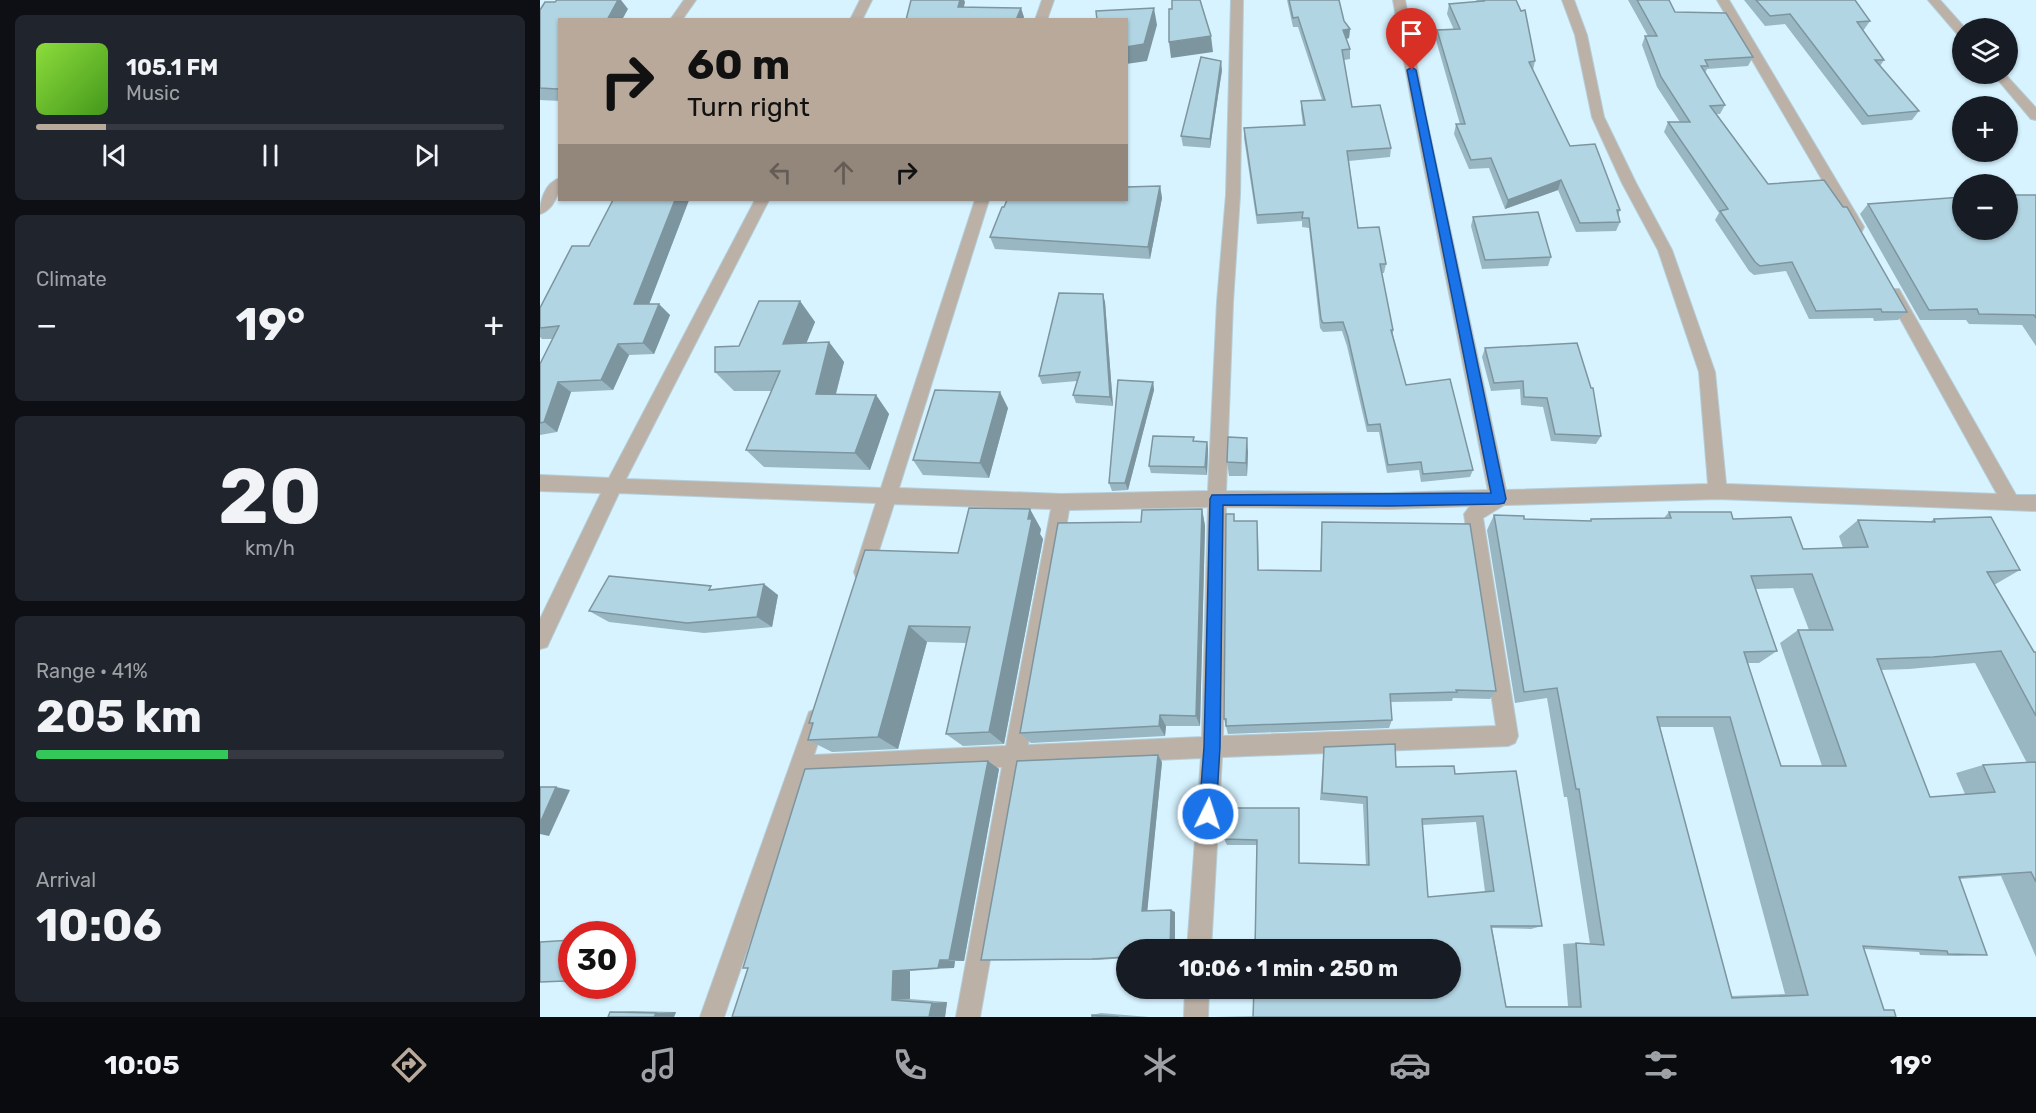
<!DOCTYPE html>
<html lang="en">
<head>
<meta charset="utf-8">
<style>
  :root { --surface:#171b24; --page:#20242c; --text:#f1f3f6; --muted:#9ea1a6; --line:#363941; --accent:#b8a99a }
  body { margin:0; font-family:Rubik,sans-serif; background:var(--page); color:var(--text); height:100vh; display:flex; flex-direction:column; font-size:22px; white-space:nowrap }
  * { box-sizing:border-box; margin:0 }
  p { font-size:20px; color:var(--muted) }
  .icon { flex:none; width:33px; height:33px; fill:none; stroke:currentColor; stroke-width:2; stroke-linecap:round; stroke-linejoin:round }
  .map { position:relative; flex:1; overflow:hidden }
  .panel { display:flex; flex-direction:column; gap:15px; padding:15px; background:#0d0f14; width:540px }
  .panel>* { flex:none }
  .top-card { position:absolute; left:18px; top:18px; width:570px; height:183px; border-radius:0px; box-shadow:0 2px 4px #0004; background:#b8a99a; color:#111; overflow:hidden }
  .controls { position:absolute; left:1412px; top:18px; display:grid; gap:12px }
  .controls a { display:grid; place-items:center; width:66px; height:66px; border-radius:50%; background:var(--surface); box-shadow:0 2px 4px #0004; font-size:30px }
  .speed { position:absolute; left:18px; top:921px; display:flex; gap:12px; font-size:30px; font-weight:700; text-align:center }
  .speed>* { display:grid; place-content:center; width:78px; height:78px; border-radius:50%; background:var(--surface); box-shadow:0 2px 4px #0004; line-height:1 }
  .speed .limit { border:9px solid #d22; background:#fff; color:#111 }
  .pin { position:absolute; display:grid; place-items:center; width:51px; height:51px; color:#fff; margin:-62px -26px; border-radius:50% 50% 50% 0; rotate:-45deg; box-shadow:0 0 6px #0007 }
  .pin .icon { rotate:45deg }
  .me { position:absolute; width:66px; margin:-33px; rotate:4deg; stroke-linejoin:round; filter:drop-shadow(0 0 4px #0008) }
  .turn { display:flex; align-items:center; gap:21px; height:126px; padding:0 30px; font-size:27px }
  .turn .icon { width:78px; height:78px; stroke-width:2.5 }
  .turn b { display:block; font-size:42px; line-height:51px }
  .lanes { display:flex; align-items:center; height:57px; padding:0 30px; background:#0003; justify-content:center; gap:30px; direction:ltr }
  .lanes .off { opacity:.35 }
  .big { font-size:45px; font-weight:700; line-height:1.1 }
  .panel .card { flex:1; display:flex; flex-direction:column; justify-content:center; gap:9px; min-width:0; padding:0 21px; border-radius:9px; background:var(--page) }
  .panel .dial { align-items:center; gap:0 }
  .dial b { font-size:78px; line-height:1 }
  .song { display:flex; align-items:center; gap:18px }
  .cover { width:72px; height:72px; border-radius:9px; background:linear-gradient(135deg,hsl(90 70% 55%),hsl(100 70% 35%)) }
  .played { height:6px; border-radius:3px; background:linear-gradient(90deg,var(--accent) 15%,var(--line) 15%) }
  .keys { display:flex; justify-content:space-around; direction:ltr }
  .heat { display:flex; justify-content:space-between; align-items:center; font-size:33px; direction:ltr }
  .charge { height:9px; border-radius:4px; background:linear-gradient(90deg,#34c759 41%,var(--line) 0) }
  .trip { position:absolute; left:576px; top:939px; width:345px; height:60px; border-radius:30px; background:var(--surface); box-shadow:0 2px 4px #0004; font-weight:700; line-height:60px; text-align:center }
  .tabs { display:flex; height:96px; justify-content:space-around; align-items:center; background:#090b0e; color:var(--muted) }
  .tabs .icon { width:42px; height:42px }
  .tabs .selected { color:var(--accent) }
  .tabs b { font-size:27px; color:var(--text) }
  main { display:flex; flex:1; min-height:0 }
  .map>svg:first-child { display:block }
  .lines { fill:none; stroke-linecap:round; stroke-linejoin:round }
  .street-casing { stroke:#b4ced9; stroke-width:2 }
  .street { fill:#bcb1a7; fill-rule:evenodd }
  .wall { fill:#99b7c3; fill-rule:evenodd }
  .shaded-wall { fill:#7d959f }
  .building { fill:#b2d5e3; stroke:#7d959f; stroke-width:1.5; fill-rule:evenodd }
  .route { fill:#1a73e8; stroke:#114b97; stroke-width:1.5 }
</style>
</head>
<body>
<main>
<section class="panel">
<div class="card">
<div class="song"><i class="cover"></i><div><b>105.1 FM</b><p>Music</p></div></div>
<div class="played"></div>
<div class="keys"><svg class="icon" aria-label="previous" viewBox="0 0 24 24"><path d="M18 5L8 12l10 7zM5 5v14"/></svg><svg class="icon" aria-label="pause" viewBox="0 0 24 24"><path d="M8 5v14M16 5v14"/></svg><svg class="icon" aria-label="next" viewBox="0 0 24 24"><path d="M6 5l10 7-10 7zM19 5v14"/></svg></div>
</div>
<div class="card"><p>Climate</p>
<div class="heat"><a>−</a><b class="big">19°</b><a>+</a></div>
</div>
<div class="card dial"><b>20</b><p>km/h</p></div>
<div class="card"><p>Range · 41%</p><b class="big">205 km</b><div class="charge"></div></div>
<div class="card"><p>Arrival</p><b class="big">10:06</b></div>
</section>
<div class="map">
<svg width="1496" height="1017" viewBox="0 0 1496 1017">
  <rect width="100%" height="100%" fill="#d6f3ff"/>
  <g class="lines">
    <g class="street-casing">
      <g id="street">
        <polygon points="144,0 156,0 142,20 130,20"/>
        <polygon points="320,0 332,0 322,20 310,20"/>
        <polygon points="502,0 514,0 507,20 495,20"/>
        <path d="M 691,0 L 703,0 L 700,195 L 693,302 L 686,491 L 850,493 L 948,490 L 874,116 L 853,0 L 865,0 L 886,116 L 966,490 L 1168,484 L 1159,372 L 1118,250 L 1082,183 L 1052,117 L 1035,35 L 1022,0 L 1034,0 L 1047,35 L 1064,117 L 1096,183 L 1132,250 L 1175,372 L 1186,484 L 1457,494 L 1346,293 L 1349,289 L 1359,289 L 1476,495 L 1496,495 L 1496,511 L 1178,499 L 964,505 L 943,518 L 978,736 L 975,743 L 968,746 L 682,757 L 671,950 L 647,950 L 661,758 L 484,766 L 440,1017 L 416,1017 L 462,767 L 267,776 L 184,1017 L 160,1017 L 269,712 L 276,709 L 283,712 L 286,719 L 274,755 L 466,746 L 511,509 L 354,504 L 332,572 L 330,578 L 323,581 L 316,578 L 314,572 L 336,503 L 79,493 L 7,647 L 0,649 L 0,619 L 61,493 L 0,491 L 0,475 L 69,478 L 215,200 L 229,200 L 86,479 L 341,488 L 435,200 L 449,200 L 359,488 L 521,494 L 668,491 L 677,302 L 686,195 ZM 930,506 L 924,514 L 956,726 L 683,736 L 686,507 L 850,509 ZM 668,507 L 662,737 L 488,745 L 529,510 Z"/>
        <polygon points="1177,0 1189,0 1324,227 1322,231 1312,231"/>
        <polygon points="1388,0 1400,0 1425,28 1422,28 1422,36 1418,35"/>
        <polygon points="1453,74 1465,74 1496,108 1496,120 1491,119"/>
        <path d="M 20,178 C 20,191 15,209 0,214 C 0,200 5,183 20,178 Z"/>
        <polygon points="645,988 669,988 668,1017 644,1017"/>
      </g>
    </g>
    <use href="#street" class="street"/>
  </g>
  <g class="wall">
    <polygon points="747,0 799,0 804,21 810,29 809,38 806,39 810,49 810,59 804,60 812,107 851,148 850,157 809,161 818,228 846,264 844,273 842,273 853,330 853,335 866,385 933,470 930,477 881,482 879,470 847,473 839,432 827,432 807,346 802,331 783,332 780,328 769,228 762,227 762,221 717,224 704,138 704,128 763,125 761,110 761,101 782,100 758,27 753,27"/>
    <polygon points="936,0 976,0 995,61 993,70 1030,146 1080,210 1078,215 1080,222 1076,231 1036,232 1018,190 965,209 949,168 929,169 914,134 916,124 920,124 896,40 897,30 914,30 907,14 909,4 937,2"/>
    <polygon points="1088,0 1129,0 1135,12 1213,57 1208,66 1167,69 1165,73 1185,105 1180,114 1177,114 1228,184 1367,312 1358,320 1334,321 1333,318 1269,319 1246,271 1214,275 1209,271 1175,220 1179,213 1124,132 1128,122 1140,122 1117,87 1102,45 1105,36 1108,36"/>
    <polygon points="1204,0 1315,0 1330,21 1323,31 1344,60 1340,66 1379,111 1372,120 1322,125 1245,24 1225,26"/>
    <polygon points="88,9 20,20 20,101 0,100 0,10"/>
    <polygon points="682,70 670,148 643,146 641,136"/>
    <polygon points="620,186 622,198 610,259 455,249 450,237"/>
    <polygon points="1496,195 1496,346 1482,325 1429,324 1426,320 1380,320 1320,214 1328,204"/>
    <polygon points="149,200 109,304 130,315 114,354 89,355 73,390 31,392 17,432 0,435 0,364 13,339 2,339 0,337 0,308 49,246"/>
    <polygon points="933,217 1011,257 1008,266 942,269 931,226"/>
    <polygon points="260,301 275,322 266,343 289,342 304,362 296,394 336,395 349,414 330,470 224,467 206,450 232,391 194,391 175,372 199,346"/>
    <polygon points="565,302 573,406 536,403 533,395 537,381 502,384 499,376"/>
    <polygon points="945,348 1061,436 1056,444 1011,441 1003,407 981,405 980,389 951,391 942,357"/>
    <polygon points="613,382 614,390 588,490 572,491 569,483"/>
    <polygon points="468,408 449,478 383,475 373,460"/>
    <polygon points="654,437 654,441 667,442 668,449 667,475 611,473 609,466"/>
    <polygon points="708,452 707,476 689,476 687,462"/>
    <polygon points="662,509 665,526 660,726 626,726 625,736 491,743 480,733 601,522"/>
    <path d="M 1129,512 L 1193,519 L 1263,549 L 1303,548 L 1299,536 L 1318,520 L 1390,522 L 1394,519 L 1480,570 L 1454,585 L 1494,652 L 1496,652 L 1496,957 L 1461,876 L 1420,879 L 1447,955 L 1417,956 L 1380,955 L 1379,952 L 1324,949 L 1344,1010 L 1356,1017 L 675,1017 L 713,1016 L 717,845 L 687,845 L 684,839 L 686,808 L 759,863 L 826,865 L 823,804 L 780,800 L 784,747 L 856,767 L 915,774 L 976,771 L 1002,926 L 991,929 L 952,928 L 966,1006 L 1028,1006 L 1023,944 L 1036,943 L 1050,944 L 1027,797 L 1024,797 L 1007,698 L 975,703 L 947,530 L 954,515 L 984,519 L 1050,521 L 1051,519 L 1124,518 ZM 1253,588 L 1269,630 L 1258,630 L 1240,643 L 1282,766 L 1241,766 L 1208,663 L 1219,663 L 1237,651 L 1216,589 ZM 1435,663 L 1487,763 L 1443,765 L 1416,773 L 1425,794 L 1390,797 L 1341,670 L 1369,669 ZM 1120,727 L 1173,727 L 1245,994 L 1191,996 ZM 936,822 L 945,892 L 888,897 L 882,825 Z"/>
    <polygon points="694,514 694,521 718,533 719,570 780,571 782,522 956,691 950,699 913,698 912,701 851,702 852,720 849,728 688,734 684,719"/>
    <polygon points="501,529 500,534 503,539 464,744 423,746 406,734 426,643 387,642 358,749 292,752 268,740 272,725 269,723 418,553"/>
    <polygon points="175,589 238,595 232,627 164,633 69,622 49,611"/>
    <polygon points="448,761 459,769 424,961 415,961 414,968 370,971 370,999 407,1002 405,1017 192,1017"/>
    <polygon points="622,762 607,911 635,912 586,950 586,958 559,960 441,960"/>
    <polygon points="92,1011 136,1012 134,1017 68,1017 70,1012"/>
    <polygon points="561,1013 609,1017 552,1017 552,1015"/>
  </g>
  <g class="shaded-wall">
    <polygon points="78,0 81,0 88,9 82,20 67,20"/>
    <polygon points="420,0 424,0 425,2 422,16 418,7"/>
    <polygon points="481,8 484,17 483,20 476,20"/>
    <polygon points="614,8 617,25 607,61 586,64 586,47"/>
    <polygon points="810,29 809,38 802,40 803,30"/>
    <polygon points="671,36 673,52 631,58 629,42"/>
    <polygon points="681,61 682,70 670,148 670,139"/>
    <polygon points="1021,180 1018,190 965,209 968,200"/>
    <polygon points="620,186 622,198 610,259 608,247"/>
    <polygon points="135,200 149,200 105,315 94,304"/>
    <polygon points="563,294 565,302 573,406 570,397"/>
    <polygon points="260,301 275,322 258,364 243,344"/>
    <polygon points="119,304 130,315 114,354 103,343"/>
    <polygon points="289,342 304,362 291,412 276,394"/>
    <polygon points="78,344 89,355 73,390 61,380"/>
    <polygon points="18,382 31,392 17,432 4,422"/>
    <polygon points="613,382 614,390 588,490 585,483"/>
    <polygon points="460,392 468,408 449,478 440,463"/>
    <polygon points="336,395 349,414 330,470 315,453"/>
    <polygon points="707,438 708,452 707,476 706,463"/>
    <polygon points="667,442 668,449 667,475 665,467"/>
    <polygon points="490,509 501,529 500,534 503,539 464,744 449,732"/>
    <polygon points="662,509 665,526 660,726 656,716"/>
    <polygon points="224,584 238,595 232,627 217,617"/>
    <polygon points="369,626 387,642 358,749 338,737"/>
    <polygon points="620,715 626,726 625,736 619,726"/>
    <polygon points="618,755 622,762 607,914 602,911"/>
    <polygon points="448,761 459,769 424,961 409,960"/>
    <polygon points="16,787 30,790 9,836 0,834 0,823"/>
    <polygon points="631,910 635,912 635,950 630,950"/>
    <polygon points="400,960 415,961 414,968 398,968"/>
    <polygon points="32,961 32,981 25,981"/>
    <polygon points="353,971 370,971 370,999 352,1000"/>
    <polygon points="407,1002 405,1017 389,1017 392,1003"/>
    <polygon points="136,1012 134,1017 114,1017 116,1013"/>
  </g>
  <g class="building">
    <polygon points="17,0 78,0 67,20 20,20 20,87 17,89 0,88 0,10 5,2 15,2"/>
    <polygon points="371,0 420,0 418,7 481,8 476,20 366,20"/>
    <polygon points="632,0 660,0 671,36 629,42 629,9 632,9"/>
    <polygon points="749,0 799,0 804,21 810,29 803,30 810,49 802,50 812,107 840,105 851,148 807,151 818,228 839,227 846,264 840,264 853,330 851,330 866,385 910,379 933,470 883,474 881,462 848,465 840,424 828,425 808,337 803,322 783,323 781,319 769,218 762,218 763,212 717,215 704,128 765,125 761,101 785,100 758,17 753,18"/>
    <polygon points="943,0 976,0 981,11 985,10 995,61 989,62 1030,146 1055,144 1080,210 1077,210 1080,222 1040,223 1021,180 968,200 951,158 931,160 916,124 925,124 897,30 920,29 909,4 944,1"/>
    <polygon points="1097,0 1129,0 1135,12 1186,13 1213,57 1165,60 1168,66 1161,66 1185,105 1170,106 1228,184 1284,180 1303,207 1307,207 1367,312 1342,312 1341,309 1276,311 1252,262 1220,266 1215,262 1180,211 1188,209 1128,122 1150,122 1121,77 1105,36 1117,36"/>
    <polygon points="1216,0 1315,0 1330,21 1317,22 1344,60 1335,60 1379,111 1328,116 1250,14 1230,16"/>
    <polygon points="614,8 604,44 586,47 586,20 557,20 556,11"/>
    <polygon points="661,57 681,61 670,139 641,136"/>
    <polygon points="620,186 608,247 450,237 462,207 464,207 467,200 586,200 586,187"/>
    <polygon points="1467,195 1496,195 1496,318 1494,315 1439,314 1437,309 1389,310 1328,204 1422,197 1422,230 1467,230"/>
    <polygon points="73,200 135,200 94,304 119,304 103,343 78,344 61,380 18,382 4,422 0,423 0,364 19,326 0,328 0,308 32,246 49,246"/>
    <polygon points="998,212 1011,257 945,260 933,217"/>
    <polygon points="519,293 563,294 570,397 533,395 540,372 499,376"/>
    <polygon points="219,301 260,301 243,344 289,342 276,394 336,395 315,453 206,450 240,371 175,372 175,347 199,346"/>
    <polygon points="1037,343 1051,388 1053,388 1061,436 1015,434 1007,398 984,397 983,381 954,383 945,348"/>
    <polygon points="578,380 613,382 585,483 569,483"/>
    <polygon points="395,390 460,392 440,463 373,460"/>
    <polygon points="613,436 654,437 653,441 667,442 665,467 609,466"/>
    <polygon points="688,437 707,438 706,463 687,462"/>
    <polygon points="429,508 490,509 488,519 492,519 449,732 406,734 430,627 369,626 338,737 268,740 273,723 269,723 325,550 418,553"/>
    <polygon points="662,509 656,716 620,715 619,726 480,733 518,523 601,522 602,510"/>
    <path d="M 1129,512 L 1191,512 L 1193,519 L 1251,517 L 1263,549 L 1328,547 L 1318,520 L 1395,522 L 1394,519 L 1451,517 L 1480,570 L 1447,572 L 1494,652 L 1496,652 L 1496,716 L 1461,651 L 1393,657 L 1337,659 L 1390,797 L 1455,792 L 1443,765 L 1496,762 L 1496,882 L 1491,872 L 1419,877 L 1447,955 L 1408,954 L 1407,951 L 1323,946 L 1344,1010 L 1354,1010 L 1356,1017 L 713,1017 L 714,988 L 910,988 L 910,950 L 715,950 L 717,840 L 684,839 L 686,808 L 759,808 L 759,863 L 829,865 L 827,797 L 782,793 L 784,747 L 855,744 L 856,767 L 914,766 L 915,774 L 976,771 L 1002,926 L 951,926 L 966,1007 L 1041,1007 L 1036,943 L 1064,945 L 1039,789 L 1036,789 L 1017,688 L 984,692 L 954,515 L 984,516 L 984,519 L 1051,521 L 1051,519 L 1131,518 ZM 1272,574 L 1293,630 L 1258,630 L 1306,766 L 1241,766 L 1204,652 L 1237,651 L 1211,576 ZM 1117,717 L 1190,717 L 1268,995 L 1192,998 ZM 943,816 L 954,891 L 888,897 L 882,819 Z"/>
    <polygon points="686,514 694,514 694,521 717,521 718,570 781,571 782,522 930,524 956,691 916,690 917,692 850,694 852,720 686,726 686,719 684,719"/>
    <polygon points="69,576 171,586 169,590 224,584 217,617 147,623 49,611"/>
    <polygon points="618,755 602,911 631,910 630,950 586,950 586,957 552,959 441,960 477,761"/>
    <polygon points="448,761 409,960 400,960 398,968 353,971 352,1000 392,1003 389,1017 192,1017 208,968 203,968 265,769"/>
    <polygon points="0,787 16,787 0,823"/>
    <polygon points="32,940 32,961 25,981 0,982 0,942"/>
    <polygon points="70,1012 116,1013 114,1017 68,1017"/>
    <polygon points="552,1015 579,1017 552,1017"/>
  </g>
  <polygon class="route" points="872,67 876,70 966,499 964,503 959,504 850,506 683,505 680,747 676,814 673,820 668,823 662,820 659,814 664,747 670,499 672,495 951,493 867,70"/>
</svg>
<div class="controls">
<a><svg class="icon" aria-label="layers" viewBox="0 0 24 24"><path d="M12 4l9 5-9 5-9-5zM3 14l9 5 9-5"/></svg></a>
<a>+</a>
<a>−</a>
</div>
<div class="speed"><div class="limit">30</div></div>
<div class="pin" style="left:872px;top:70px;background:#d93025"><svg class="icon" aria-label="arrive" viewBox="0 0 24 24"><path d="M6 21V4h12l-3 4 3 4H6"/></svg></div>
<svg class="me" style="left:668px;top:814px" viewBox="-20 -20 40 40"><circle r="17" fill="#1a73e8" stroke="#fff" stroke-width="3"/><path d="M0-11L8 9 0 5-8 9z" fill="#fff"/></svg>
<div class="trip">10:06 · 1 min · 250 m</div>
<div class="top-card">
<div class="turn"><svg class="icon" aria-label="right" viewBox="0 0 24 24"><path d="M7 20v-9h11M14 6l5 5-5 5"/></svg><div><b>60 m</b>Turn right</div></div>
<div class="lanes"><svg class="icon off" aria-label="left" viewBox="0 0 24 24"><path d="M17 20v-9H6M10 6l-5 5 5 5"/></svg><svg class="icon off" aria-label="ahead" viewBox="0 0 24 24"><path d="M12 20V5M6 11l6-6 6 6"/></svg><svg class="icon" aria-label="right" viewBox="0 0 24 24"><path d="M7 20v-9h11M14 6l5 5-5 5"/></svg></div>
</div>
</div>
</main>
<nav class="tabs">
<b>10:05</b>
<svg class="icon selected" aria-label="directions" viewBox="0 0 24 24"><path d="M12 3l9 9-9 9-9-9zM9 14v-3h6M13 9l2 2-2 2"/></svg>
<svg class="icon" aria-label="music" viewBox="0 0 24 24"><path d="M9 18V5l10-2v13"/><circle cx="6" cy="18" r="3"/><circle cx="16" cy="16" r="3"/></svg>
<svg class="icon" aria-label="phone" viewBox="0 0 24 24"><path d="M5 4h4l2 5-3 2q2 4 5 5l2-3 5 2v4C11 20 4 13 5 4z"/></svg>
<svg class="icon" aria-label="climate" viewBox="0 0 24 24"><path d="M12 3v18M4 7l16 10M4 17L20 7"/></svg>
<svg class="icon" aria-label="car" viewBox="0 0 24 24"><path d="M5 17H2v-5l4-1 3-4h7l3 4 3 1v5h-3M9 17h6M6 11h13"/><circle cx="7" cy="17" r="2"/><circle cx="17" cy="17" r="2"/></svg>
<svg class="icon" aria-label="filters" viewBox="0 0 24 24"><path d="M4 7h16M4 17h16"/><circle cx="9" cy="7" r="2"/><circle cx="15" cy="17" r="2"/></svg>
<b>19°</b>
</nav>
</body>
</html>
